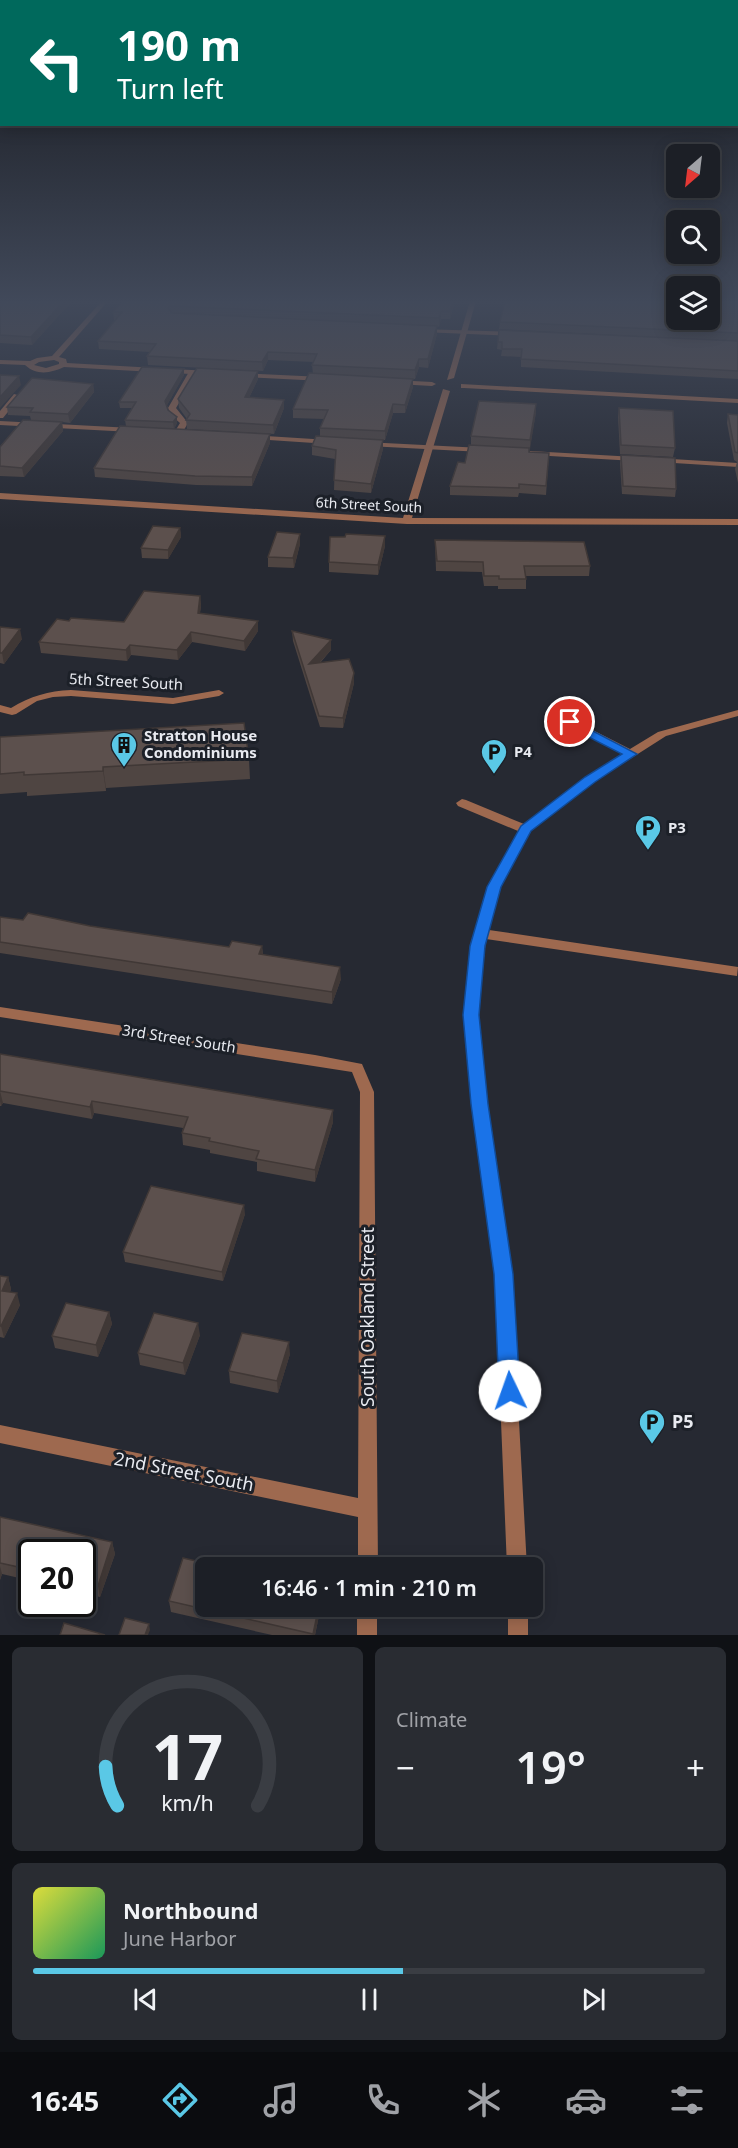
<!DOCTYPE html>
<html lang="en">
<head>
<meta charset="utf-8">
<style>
  :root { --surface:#1c1f26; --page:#292c32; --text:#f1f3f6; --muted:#a0a2a7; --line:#3a3d43; --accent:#5ac8e6 }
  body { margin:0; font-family:"Noto Sans",sans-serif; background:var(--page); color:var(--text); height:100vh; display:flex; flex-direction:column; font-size:22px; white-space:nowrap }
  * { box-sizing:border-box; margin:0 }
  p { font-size:20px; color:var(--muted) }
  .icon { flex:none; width:33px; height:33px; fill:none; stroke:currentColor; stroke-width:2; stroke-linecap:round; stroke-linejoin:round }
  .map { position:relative; height:1635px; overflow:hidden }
  .sheet { display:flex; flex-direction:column; gap:12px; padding:12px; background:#0f1115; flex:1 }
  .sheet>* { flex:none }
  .banner { position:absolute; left:0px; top:0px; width:738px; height:126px; box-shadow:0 3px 15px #0003,0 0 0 2px var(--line); background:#00695c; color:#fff; overflow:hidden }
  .needle { width:39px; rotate:208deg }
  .controls { position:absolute; left:666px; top:144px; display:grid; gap:12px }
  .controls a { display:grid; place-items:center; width:54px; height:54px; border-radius:9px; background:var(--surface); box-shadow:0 3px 15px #0003,0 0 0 2px var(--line); font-size:30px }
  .speed { position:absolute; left:18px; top:1539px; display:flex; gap:12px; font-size:30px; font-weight:700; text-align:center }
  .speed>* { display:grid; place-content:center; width:78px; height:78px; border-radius:50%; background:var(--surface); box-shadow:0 3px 15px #0003,0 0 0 2px var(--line); line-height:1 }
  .speed .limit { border:3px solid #111; border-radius:9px; background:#fff; color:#111 }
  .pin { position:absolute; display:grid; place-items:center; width:51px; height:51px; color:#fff; margin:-26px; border:3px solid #fff; border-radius:50%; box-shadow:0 2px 6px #0007 }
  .me { position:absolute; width:66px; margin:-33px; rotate:357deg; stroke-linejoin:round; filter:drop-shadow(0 0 4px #0008) }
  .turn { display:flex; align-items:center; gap:21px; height:126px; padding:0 18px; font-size:27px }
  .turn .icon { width:78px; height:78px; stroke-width:2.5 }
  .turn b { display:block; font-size:42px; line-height:51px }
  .big { font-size:45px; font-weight:600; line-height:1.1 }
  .sheet .tile { flex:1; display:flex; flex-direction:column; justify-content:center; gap:9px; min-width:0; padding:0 21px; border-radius:9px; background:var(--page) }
  .sheet .dial { align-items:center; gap:0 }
  .dial svg { height:156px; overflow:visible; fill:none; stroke:var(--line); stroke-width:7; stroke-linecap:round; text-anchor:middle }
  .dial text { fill:var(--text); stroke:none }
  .song { display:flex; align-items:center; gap:18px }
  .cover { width:72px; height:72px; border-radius:9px; background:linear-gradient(135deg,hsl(60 70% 55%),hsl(150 70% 35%)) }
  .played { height:6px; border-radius:3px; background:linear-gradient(90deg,var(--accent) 55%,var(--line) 55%) }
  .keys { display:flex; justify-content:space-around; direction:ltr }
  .heat { display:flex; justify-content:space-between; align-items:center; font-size:33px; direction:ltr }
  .sheet .tiles { flex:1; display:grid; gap:12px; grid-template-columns:1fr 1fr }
  .tile:last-child { grid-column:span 2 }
  .trip { position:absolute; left:195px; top:1557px; width:348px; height:60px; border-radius:9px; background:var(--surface); box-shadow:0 3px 15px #0003,0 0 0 2px var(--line); font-weight:600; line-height:60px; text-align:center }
  .menu { display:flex; height:96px; justify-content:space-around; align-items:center; background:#0b0c0f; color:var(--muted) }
  .menu .icon { width:42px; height:42px }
  .menu .selected { color:var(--accent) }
  .menu b { font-size:27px; color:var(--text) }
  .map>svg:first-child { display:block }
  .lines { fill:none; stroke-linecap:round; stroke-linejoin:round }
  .lane { fill:#9e694f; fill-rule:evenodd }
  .street { fill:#9e694f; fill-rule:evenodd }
  .wall { fill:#4f4542 }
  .shaded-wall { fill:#403836 }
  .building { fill:#5c504d; stroke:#403836; stroke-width:1.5 }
  .route { fill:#1a73e8; stroke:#114b97; stroke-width:1.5 }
  .labels { text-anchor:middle; stroke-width:6; stroke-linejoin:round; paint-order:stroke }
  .far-street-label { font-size:14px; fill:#e8eaf0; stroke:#1c2028 }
  .street-label { font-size:15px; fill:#e8eaf0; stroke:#1c2028 }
  .poi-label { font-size:15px; font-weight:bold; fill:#e8eaf0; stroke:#1c2028; text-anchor:start }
  .near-street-label { font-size:18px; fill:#e8eaf0; stroke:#1c2028 }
  .near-poi-label { font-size:18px; font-weight:bold; fill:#e8eaf0; stroke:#1c2028; text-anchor:start }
</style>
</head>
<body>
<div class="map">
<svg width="738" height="1635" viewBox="0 0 738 1635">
  <rect width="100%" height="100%" fill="#262932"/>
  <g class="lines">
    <g class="lane">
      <polygon points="420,329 515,332 518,334 515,336 422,332 420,331"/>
      <polygon points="190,370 197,372 176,408 188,423 181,435 178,435 174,433 180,423 171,415 168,408"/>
      <polygon points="0,421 132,428 136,430 132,432 0,425"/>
      <polygon points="251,435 329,440 333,442 329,444 254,439 250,437"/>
      <polygon points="365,442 482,448 486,450 482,452 368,446 365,446"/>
      <polygon points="530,451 635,457 639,459 635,461 533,455 529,453"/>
      <polygon points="655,458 738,463 738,467 658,462 655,462"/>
      <polygon points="738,710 738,716 666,736 594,782 530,831 500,887 489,930 738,967 737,976 486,939 478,1015 488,1104 511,1274 527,1568 507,1568 495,1274 472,1104 464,1015 471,946 488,887 518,831 458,806 456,803 462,799 466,800 524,824 586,778 623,754 565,724 564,722 565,720 573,720 630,749 658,732"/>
      <rect x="508" y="1606" width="20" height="29"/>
    </g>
    <g class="street">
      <path d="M 102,301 L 108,301 L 59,357 L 66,359 L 67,363 L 209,371 L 213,373 L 209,375 L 64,367 C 51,373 37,376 25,365 L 0,364 L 0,360 L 30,361 L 37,358 L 52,356 ZM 54,360 L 59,362 L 59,364 L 46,368 L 34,365 L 39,362 Z"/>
      <polygon points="470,301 476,301 454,378 447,380"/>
      <polygon points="241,373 323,377 327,379 323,381 244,377 241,377"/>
      <polygon points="394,380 432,382 436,384 432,386 397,384 394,384"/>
      <polygon points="461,384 738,399 738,403 464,388 461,388"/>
      <polygon points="443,389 450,391 412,518 738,519 738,525 407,524 0,499 0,493 403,518"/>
      <polygon points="14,394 21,396 3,418 0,418 0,411"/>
      <path d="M 71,690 L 173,698 L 219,690 L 224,693 L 219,696 L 173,704 L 71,696 L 53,697 L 37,701 L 16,714 L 12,715 L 0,712 L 0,705 L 11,708 C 31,696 48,691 71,690 Z"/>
      <polygon points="0,1007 315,1055 362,1064 374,1092 378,1568 358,1568 358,1517 0,1443 0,1425 358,1498 360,1092 352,1072 0,1017"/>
      <rect x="357" y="1606" width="20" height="29"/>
    </g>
  </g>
  <g class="wall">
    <polygon points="0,301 72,301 32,345 0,343"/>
    <polygon points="123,301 455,301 450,319 441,319 439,327 437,326 437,334 428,368 419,367 415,379 313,374 312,365 314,362 268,360 263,371 148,365 147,356 150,352 99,349 98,341 115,320 114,320 113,312"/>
    <polygon points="738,301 738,341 499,329 500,322"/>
    <polygon points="499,330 738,341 738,379 521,367 521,357 501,356 502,350 497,349"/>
    <polygon points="184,369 184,375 167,405 168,410 177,417 177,423 174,429 126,426 125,420 132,408 120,408 119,402"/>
    <polygon points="258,371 258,379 249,398 284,400 284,408 274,434 187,429 186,420 187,419 179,408 178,399"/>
    <polygon points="413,379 413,387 405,413 393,413 385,440 383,440 383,449 371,493 334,490 335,459 312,455 312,446 320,437 320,428 324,419 293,418 293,409"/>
    <polygon points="93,384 94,392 70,423 62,422 63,431 24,477 0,476 0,447 31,420 30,416 8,415 7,407"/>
    <polygon points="619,408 675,448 673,457 620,454 618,417"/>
    <polygon points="536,412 529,452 549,453 546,495 519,493 518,497 450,495 450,486 465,463 471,445 471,436"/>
    <polygon points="728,414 738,415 738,483 735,469 737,462 734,460 727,423"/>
    <polygon points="270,434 270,443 252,486 196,485 95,477 94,468"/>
    <polygon points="621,455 676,489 675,497 622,494 620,463"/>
    <polygon points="180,528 181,537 168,559 142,558 141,548"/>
    <polygon points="300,534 300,544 294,568 268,567 268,557"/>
    <polygon points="385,536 385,546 378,575 329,572 329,562 345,537"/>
    <polygon points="435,540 590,566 589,576 526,576 526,589 498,589 498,586 484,586 482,572 436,571"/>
    <polygon points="200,596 201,606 200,613 258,631 245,651 192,642 178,660 131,655 127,661 41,653 39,642 69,621 124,622"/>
    <polygon points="0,627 22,639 4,664 0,663"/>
    <polygon points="292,631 331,650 320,663 354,683 343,728 320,727 293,641"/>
    <polygon points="0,737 249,759 250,779 106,788 106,791 27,796 27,792 0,794"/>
    <polygon points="0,917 20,920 90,926 229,947 262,946 263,955 341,979 332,1004 0,953"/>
    <polygon points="0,1054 333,1110 333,1122 315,1182 257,1171 257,1162 210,1153 210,1150 183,1145 182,1133 183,1128 94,1113 92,1119 3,1103 1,1106 0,1106"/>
    <polygon points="245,1214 223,1281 125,1262 123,1252"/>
    <polygon points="0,1276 8,1277 11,1289 10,1292 20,1305 4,1338 0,1337"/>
    <polygon points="109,1312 112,1324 98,1357 55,1348 52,1336"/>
    <polygon points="200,1335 185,1375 140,1365 138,1353"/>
    <polygon points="290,1354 278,1393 230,1383 229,1371"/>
    <polygon points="0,1517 112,1542 115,1554 100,1597 82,1593 82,1552 32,1552 32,1581 2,1574 0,1580"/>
    <polygon points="169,1601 206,1606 321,1606 315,1635 272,1635 171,1612"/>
  </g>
  <g class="shaded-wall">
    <polygon points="64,301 72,301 32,345 31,337"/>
    <polygon points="453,301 455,301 450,319 450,311"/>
    <polygon points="441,311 441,319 439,327 439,318"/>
    <polygon points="437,326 437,334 428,368 428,359"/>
    <polygon points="268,352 268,360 263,371 262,362"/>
    <polygon points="419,359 419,367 415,379 415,370"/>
    <polygon points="184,369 184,375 166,407 165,401"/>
    <polygon points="258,371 258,379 245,406 245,397"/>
    <polygon points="19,376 21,385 0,408 0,397"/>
    <polygon points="413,379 413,387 405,413 405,405"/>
    <polygon points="93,384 94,392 70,423 68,414"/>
    <polygon points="284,400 284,408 274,434 273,425"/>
    <polygon points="393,404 393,413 385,440 385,431"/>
    <polygon points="536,404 536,412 530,449 530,440"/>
    <polygon points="177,417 177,423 174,429 173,422"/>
    <polygon points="62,422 63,431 24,477 22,468"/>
    <polygon points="270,434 270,443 252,486 252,477"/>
    <polygon points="383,440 383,449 371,493 371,484"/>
    <polygon points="180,528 181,537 168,559 168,550"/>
    <polygon points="300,534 300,544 294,568 293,558"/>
    <polygon points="385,536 385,546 378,575 378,565"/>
    <polygon points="200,596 201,606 198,623 198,613"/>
    <polygon points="258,621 258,631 245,651 244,641"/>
    <polygon points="20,629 22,639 4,664 2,653"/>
    <polygon points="191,632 192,642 178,660 177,650"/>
    <polygon points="331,640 331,650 309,674 309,664"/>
    <polygon points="130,645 131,655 127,661 126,650"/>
    <polygon points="354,673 354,683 343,728 343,718"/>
    <polygon points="103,767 106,788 106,791 103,771"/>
    <polygon points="262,946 263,957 259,954"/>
    <polygon points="340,967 341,979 332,1004 332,992"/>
    <polygon points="0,1091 3,1103 1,1106 0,1101"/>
    <polygon points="92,1101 94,1113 92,1119 90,1107"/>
    <polygon points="333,1110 333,1122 315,1182 315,1170"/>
    <polygon points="244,1205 245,1214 223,1281 222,1272"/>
    <polygon points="8,1277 11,1289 5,1303 2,1291"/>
    <polygon points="17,1293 20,1305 4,1338 1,1326"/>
    <polygon points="109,1312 112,1324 98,1357 96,1345"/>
    <polygon points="198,1323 200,1335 185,1375 183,1363"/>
    <polygon points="289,1342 290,1354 278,1393 277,1381"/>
    <polygon points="112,1542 115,1554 100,1597 98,1586"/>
    <polygon points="0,1566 2,1574 0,1580"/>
    <polygon points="319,1606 321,1606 315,1635 313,1635"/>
    <polygon points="149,1624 150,1630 148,1635 145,1635"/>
  </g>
  <g class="building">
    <polygon points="0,301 64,301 31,337 0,335"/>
    <polygon points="123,301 453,301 450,311 441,311 439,318 170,306 168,308 172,313 437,326 428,359 419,359 415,370 312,365 317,354 268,352 262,362 147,356 156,344 98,341 122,312 113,312"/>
    <polygon points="505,301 676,301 676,320 710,320 710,301 738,301 738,333 500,322"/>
    <polygon points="499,330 738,341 738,371 521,359 522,349 502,349 502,342 498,342"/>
    <polygon points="142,367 184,369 165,401 168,410 177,417 173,422 125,420 136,402 119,402"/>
    <polygon points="197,368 258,371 245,397 284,400 273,425 186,420 190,414 178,399"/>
    <polygon points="309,373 413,379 405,405 393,404 385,431 320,428 328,410 293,409"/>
    <polygon points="0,375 19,376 0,397"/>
    <polygon points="32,378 93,384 68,414 30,412 33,408 7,407"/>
    <polygon points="479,401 536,404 530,440 471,436"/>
    <polygon points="619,408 673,411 675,448 621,445"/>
    <polygon points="728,414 738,415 738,453 735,452"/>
    <polygon points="23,420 62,422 22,468 0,466 0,447"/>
    <polygon points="120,426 270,434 252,477 195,476 94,468"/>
    <polygon points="316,436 383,440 371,484 334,480 336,450 312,446"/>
    <polygon points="469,445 529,448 529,452 549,453 546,486 519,484 519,488 450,486 458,462 465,463"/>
    <polygon points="621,455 675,458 676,489 623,486"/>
    <polygon points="153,526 180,528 168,550 141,548"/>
    <polygon points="277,532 300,534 293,558 268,557"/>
    <polygon points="346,534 385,536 378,565 329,562 330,537 345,537"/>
    <polygon points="435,540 584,542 590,566 524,566 526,579 499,579 499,576 484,576 483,562 437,561"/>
    <polygon points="144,591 200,596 198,613 258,621 244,641 191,632 177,650 130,645 126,650 39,642 57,619 69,621 71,618 124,622"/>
    <polygon points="0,627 20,629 2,653 0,653"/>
    <polygon points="292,631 331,640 309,664 349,659 354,673 343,718 319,716"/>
    <polygon points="244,723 249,759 103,767 103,771 24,775 24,772 0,774 0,737"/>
    <polygon points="28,913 90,926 229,947 232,941 262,946 259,954 340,967 332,992 0,942 0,917 23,920"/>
    <polygon points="0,1054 333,1110 315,1170 256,1159 259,1151 209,1141 210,1138 182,1133 188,1117 92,1101 90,1107 0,1091 0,1092"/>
    <polygon points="151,1186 244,1205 222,1272 123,1252"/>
    <polygon points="0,1276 8,1277 2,1291 17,1293 1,1326 0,1326"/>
    <polygon points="66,1303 109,1312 96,1345 52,1336"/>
    <polygon points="154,1313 198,1323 183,1363 138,1353"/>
    <polygon points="242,1333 289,1342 277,1381 229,1371"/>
    <polygon points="0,1517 112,1542 98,1586 82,1583 82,1552 32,1552 32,1570 0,1563"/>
    <polygon points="183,1558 227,1568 206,1568 206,1606 319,1606 313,1634 169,1601"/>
    <polygon points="125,1618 149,1624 145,1635 119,1635"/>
    <polygon points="64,1623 105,1635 60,1635"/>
  </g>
  <linearGradient id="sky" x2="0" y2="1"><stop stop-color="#15171c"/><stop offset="0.57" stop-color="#41495a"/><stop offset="1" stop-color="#41495a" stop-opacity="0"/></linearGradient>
  <rect width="738" height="530" fill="url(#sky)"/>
  <polygon class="route" points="570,719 637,754 595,782 531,831 501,887 485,946 479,1015 488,1104 513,1274 520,1391 517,1397 510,1400 502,1397 499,1391 494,1274 471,1104 463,1015 470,946 487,887 521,826 585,777 622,754 565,725 563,722"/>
  <defs>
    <g id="building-pin" transform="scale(1.35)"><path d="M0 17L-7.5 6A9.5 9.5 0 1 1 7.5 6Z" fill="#5ac8e6" stroke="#1c2028"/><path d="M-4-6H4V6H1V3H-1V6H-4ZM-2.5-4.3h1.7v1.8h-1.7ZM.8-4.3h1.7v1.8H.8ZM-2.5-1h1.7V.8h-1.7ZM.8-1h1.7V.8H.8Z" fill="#111"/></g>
    <g id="parking-pin" transform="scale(1.35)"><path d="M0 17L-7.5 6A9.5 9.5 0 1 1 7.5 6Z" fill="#5ac8e6" stroke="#1c2028"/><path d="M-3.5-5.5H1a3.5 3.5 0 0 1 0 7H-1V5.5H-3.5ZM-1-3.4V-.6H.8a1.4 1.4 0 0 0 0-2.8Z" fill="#111"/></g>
  </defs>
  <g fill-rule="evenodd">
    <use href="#building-pin" x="124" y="745"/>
    <use href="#parking-pin" x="494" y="752"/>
    <use href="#parking-pin" x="648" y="828"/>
    <use href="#parking-pin" x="652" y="1422"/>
  </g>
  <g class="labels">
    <g class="far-street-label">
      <text transform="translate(369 505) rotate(3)" y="5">6th Street South</text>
    </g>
    <g class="street-label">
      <text transform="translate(126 682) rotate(3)" y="5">5th Street South</text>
      <text transform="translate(179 1039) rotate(9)" y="5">3rd Street South</text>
    </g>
    <g class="poi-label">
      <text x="144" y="741">Stratton House<tspan x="144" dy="17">Condominiums</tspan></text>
      <text x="514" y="757">P4</text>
      <text x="668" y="833">P3</text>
    </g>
    <g class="near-street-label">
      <text transform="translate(368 1317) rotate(-90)" y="6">South Oakland Street</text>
      <text transform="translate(184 1472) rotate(11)" y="6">2nd Street South</text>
    </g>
    <g class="near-poi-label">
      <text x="672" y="1428">P5</text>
    </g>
  </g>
</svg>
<div class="controls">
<a><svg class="needle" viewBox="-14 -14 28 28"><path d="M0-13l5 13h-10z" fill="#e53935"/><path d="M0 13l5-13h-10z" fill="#a0a2a7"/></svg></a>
<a><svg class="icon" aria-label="search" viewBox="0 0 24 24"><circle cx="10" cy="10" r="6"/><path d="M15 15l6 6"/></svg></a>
<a><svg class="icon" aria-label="layers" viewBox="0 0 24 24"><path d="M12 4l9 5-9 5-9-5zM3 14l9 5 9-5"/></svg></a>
</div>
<div class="speed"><div class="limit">20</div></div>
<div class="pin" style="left:570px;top:722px;background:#d93025"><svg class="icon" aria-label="arrive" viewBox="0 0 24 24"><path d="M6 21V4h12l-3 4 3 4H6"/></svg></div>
<svg class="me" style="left:510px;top:1391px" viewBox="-20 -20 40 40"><circle r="19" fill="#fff"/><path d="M0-13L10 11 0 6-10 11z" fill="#1a73e8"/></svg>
<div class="trip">16:46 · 1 min · 210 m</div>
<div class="banner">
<div class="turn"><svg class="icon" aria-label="left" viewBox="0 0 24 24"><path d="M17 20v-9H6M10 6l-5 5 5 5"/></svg><div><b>190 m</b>Turn left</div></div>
</div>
</div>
<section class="sheet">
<div class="tiles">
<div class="tile dial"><svg viewBox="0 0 100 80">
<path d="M14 69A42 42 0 1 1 86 69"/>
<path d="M14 69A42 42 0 0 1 8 49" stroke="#5ac8e6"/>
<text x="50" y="56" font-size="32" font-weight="700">17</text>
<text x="50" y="72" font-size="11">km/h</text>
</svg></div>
<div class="tile"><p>Climate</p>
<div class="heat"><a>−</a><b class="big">19°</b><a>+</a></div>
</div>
<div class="tile">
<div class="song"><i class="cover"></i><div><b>Northbound</b><p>June Harbor</p></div></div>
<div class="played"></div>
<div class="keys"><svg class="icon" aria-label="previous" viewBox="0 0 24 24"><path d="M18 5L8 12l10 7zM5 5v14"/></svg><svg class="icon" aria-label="pause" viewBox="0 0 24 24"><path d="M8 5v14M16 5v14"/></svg><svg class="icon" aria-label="next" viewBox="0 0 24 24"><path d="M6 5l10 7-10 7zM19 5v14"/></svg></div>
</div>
</div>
</section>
<nav class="menu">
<b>16:45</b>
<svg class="icon selected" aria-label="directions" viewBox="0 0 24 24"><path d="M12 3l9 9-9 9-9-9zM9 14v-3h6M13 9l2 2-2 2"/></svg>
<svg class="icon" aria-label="music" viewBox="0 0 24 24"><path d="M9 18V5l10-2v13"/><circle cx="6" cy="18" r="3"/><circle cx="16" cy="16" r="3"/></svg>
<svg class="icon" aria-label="phone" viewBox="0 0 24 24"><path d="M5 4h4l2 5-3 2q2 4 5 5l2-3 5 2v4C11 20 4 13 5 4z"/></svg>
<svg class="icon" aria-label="climate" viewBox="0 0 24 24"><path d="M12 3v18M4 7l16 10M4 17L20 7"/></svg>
<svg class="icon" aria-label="car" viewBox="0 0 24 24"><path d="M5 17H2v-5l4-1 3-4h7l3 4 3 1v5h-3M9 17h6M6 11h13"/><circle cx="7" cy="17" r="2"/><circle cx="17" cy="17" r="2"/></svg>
<svg class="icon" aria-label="filters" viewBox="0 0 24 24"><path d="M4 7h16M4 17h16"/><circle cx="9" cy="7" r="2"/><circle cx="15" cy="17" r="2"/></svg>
</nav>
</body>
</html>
